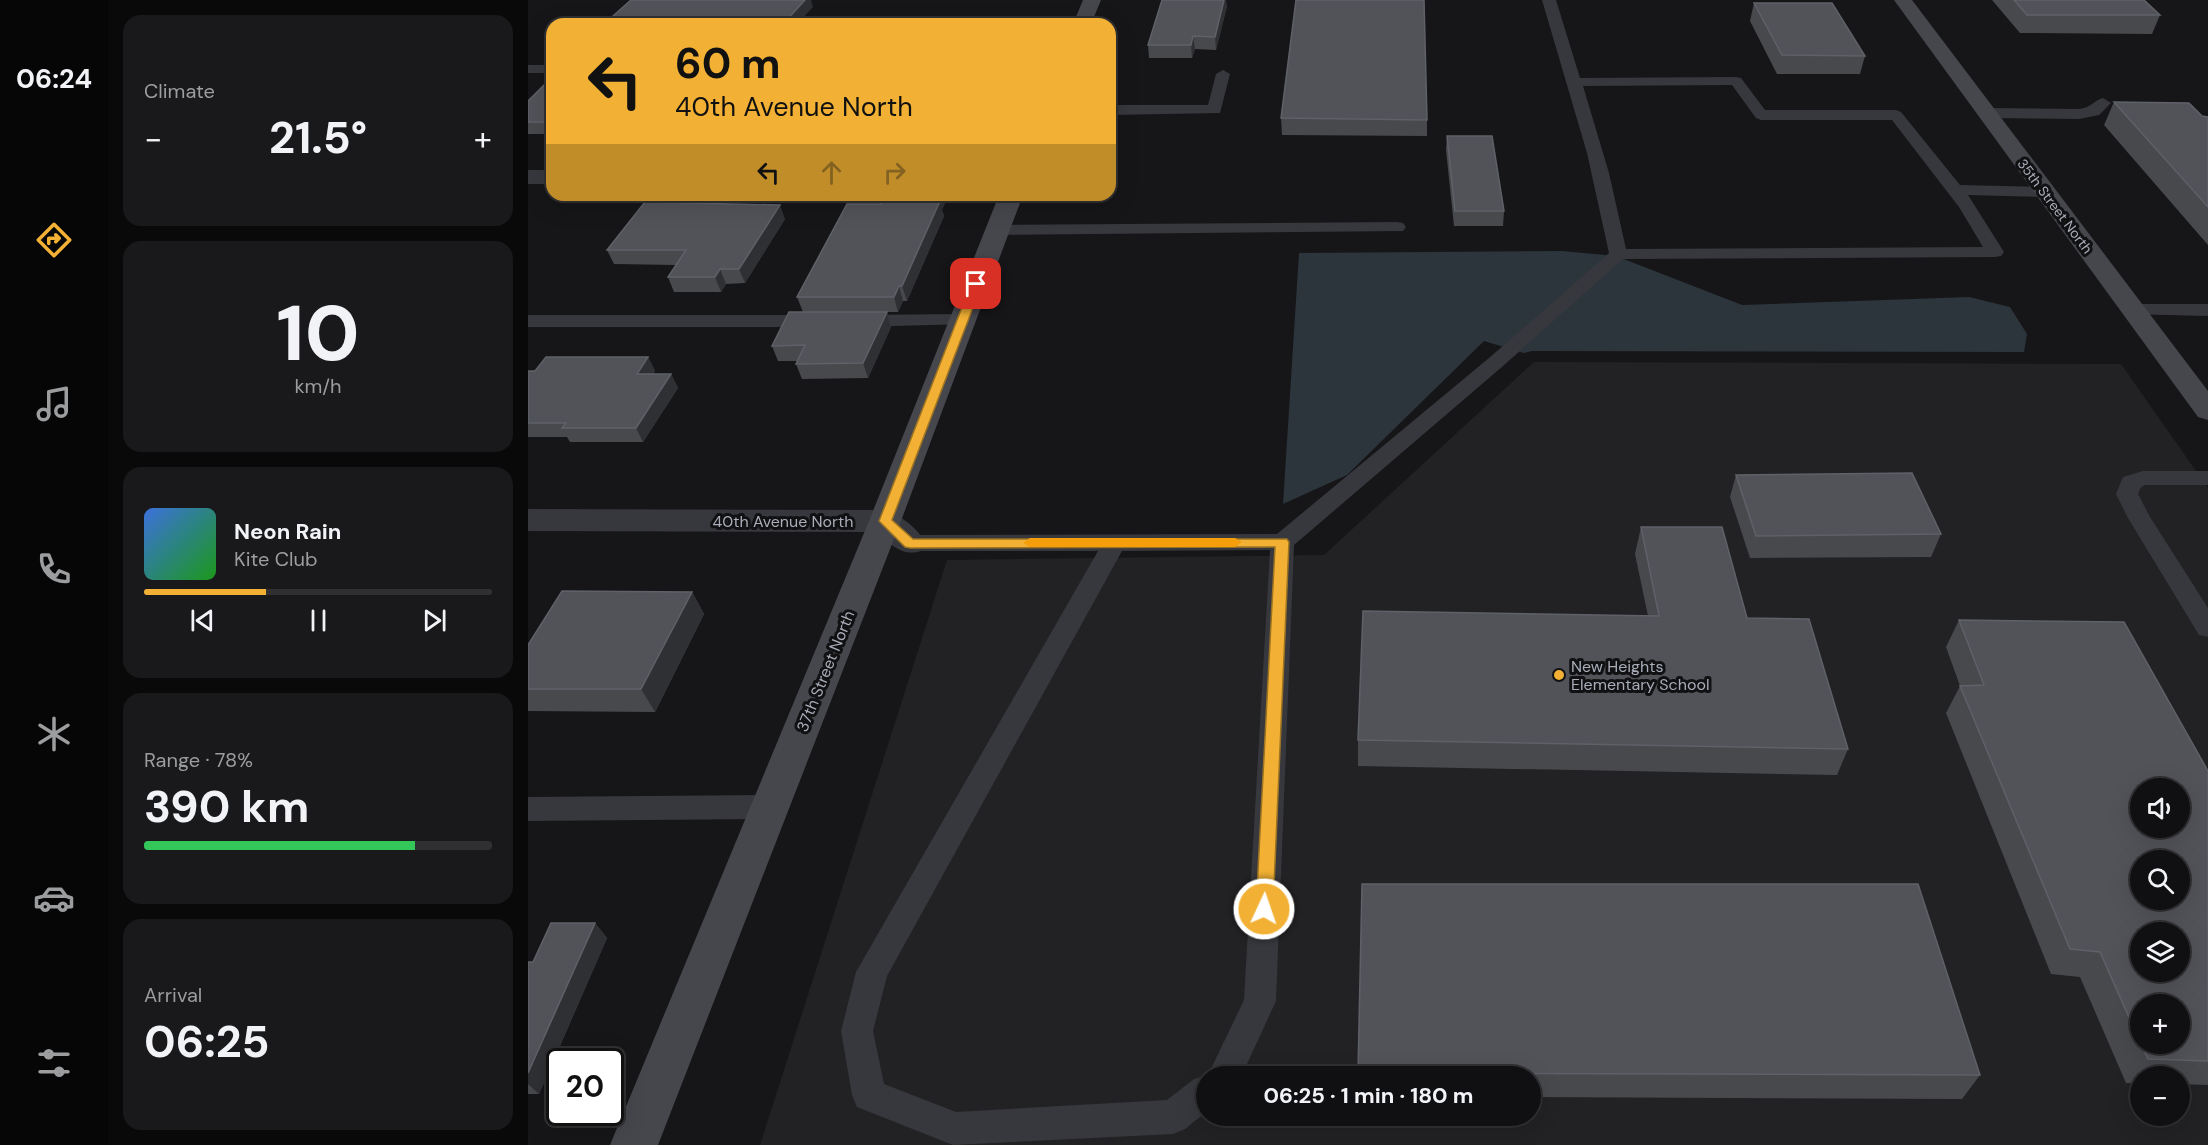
<!DOCTYPE html>
<html lang="en">
<head>
<meta charset="utf-8">
<style>
  :root { --surface:#101012; --page:#19191b; --text:#f1f3f6; --muted:#9c9d9f; --line:#303032; --accent:#f2b134 }
  body { margin:0; font-family:"DM Sans",sans-serif; background:var(--page); color:var(--text); height:100vh; display:flex; flex-direction:column; font-size:22px; white-space:nowrap }
  * { box-sizing:border-box; margin:0 }
  p { font-size:20px; color:var(--muted) }
  .icon { flex:none; width:33px; height:33px; fill:none; stroke:currentColor; stroke-width:2; stroke-linecap:round; stroke-linejoin:round }
  .map { position:relative; flex:1; overflow:hidden }
  .drawer { display:flex; flex-direction:column; gap:15px; padding:15px; background:#09090a; width:420px }
  .drawer>* { flex:none }
  .hud { position:absolute; left:18px; top:18px; width:570px; height:183px; border-radius:18px; box-shadow:0 6px 24px #0002,0 0 0 2px var(--line); background:#f2b134; color:#111; overflow:hidden }
  .buttons { position:absolute; left:1602px; top:778px; display:grid; gap:12px }
  .buttons a { display:grid; place-items:center; width:60px; height:60px; border-radius:50%; background:var(--surface); box-shadow:0 6px 24px #0002,0 0 0 2px var(--line); font-size:30px }
  .speed { position:absolute; left:18px; top:1048px; display:flex; gap:12px; font-size:30px; font-weight:700; text-align:center }
  .speed>* { display:grid; place-content:center; width:78px; height:78px; border-radius:50%; background:var(--surface); box-shadow:0 6px 24px #0002,0 0 0 2px var(--line); line-height:1 }
  .speed .limit { border:3px solid #111; border-radius:9px; background:#fff; color:#111 }
  .pin { position:absolute; display:grid; place-items:center; width:51px; height:51px; color:#fff; margin:-26px; border-radius:12px; box-shadow:0 3px 9px #0006 }
  .me { position:absolute; width:66px; margin:-33px; rotate:3deg; stroke-linejoin:round; filter:drop-shadow(0 0 4px #0008) }
  .turn { display:flex; align-items:center; gap:21px; height:126px; padding:0 30px; font-size:27px }
  .turn .icon { width:78px; height:78px; stroke-width:2.5 }
  .turn b { display:block; font-size:42px; line-height:51px }
  .lanes { display:flex; align-items:center; height:57px; padding:0 30px; background:#0003; justify-content:center; gap:30px; direction:ltr }
  .lanes .off { opacity:.35 }
  .big { font-size:45px; font-weight:700; line-height:1.1 }
  .drawer .card { flex:1; display:flex; flex-direction:column; justify-content:center; gap:9px; min-width:0; padding:0 21px; border-radius:18px; background:var(--page) }
  .drawer .dial { align-items:center; gap:0 }
  .dial b { font-size:78px; line-height:1 }
  .song { display:flex; align-items:center; gap:18px }
  .cover { width:72px; height:72px; border-radius:9px; background:linear-gradient(135deg,hsl(220 70% 55%),hsl(120 70% 35%)) }
  .played { height:6px; border-radius:3px; background:linear-gradient(90deg,var(--accent) 35%,var(--line) 35%) }
  .keys { display:flex; justify-content:space-around; direction:ltr }
  .heat { display:flex; justify-content:space-between; align-items:center; font-size:33px; direction:ltr }
  .charge { height:9px; border-radius:4px; background:linear-gradient(90deg,#34c759 78%,var(--line) 0) }
  .trip { position:absolute; left:668px; top:1066px; width:345px; height:60px; border-radius:30px; background:var(--surface); box-shadow:0 6px 24px #0002,0 0 0 2px var(--line); font-weight:700; line-height:60px; text-align:center }
  main { display:flex; flex:1; min-height:0 }
  .tabs { display:flex; flex-direction:column; width:108px; justify-content:space-around; align-items:center; background:#060607; color:var(--muted) }
  .tabs .icon { width:42px; height:42px }
  .tabs .on { color:var(--accent) }
  .tabs b { font-size:27px; color:var(--text) }
  .map>svg:first-child { display:block }
  .built { fill:#222225; fill-rule:evenodd }
  .water { fill:#2c353c }
  .lines { fill:none; stroke-linecap:round; stroke-linejoin:round }
  .lane { fill:#37383d; fill-rule:evenodd }
  .street { fill:#37383d; fill-rule:evenodd }
  .secondary { fill:#45474d; fill-rule:evenodd }
  .wall { fill:#47494d; fill-rule:evenodd }
  .shaded-wall { fill:#2f3033 }
  .building { fill:#525359; stroke:#5f6168; stroke-width:1.5; fill-rule:evenodd }
  .route { fill:#f2b134; stroke:#9d7322; stroke-width:1.5 }
  .slow { fill:#f59e0b }
  .poi-dot { fill:#f2b134; stroke:#111113; stroke-width:2 }
  .labels { text-anchor:middle; stroke-width:6; stroke-linejoin:round; paint-order:stroke }
  .far-street-label { font-size:14px; fill:#a8adb8; stroke:#111113 }
  .street-label { font-size:16px; fill:#a8adb8; stroke:#111113 }
  .poi-label { font-size:16px; fill:#a8adb8; stroke:#111113; text-anchor:start }
</style>
</head>
<body>
<main>
<nav class="tabs">
<b>06:24</b>
<svg class="icon on" aria-label="directions" viewBox="0 0 24 24"><path d="M12 3l9 9-9 9-9-9zM9 14v-3h6M13 9l2 2-2 2"/></svg>
<svg class="icon" aria-label="music" viewBox="0 0 24 24"><path d="M9 18V5l10-2v13"/><circle cx="6" cy="18" r="3"/><circle cx="16" cy="16" r="3"/></svg>
<svg class="icon" aria-label="phone" viewBox="0 0 24 24"><path d="M5 4h4l2 5-3 2q2 4 5 5l2-3 5 2v4C11 20 4 13 5 4z"/></svg>
<svg class="icon" aria-label="climate" viewBox="0 0 24 24"><path d="M12 3v18M4 7l16 10M4 17L20 7"/></svg>
<svg class="icon" aria-label="car" viewBox="0 0 24 24"><path d="M5 17H2v-5l4-1 3-4h7l3 4 3 1v5h-3M9 17h6M6 11h13"/><circle cx="7" cy="17" r="2"/><circle cx="17" cy="17" r="2"/></svg>
<svg class="icon" aria-label="filters" viewBox="0 0 24 24"><path d="M4 7h16M4 17h16"/><circle cx="9" cy="7" r="2"/><circle cx="15" cy="17" r="2"/></svg>
</nav>
<section class="drawer">
<div class="card"><p>Climate</p>
<div class="heat"><a>−</a><b class="big">21.5°</b><a>+</a></div>
</div>
<div class="card dial"><b>10</b><p>km/h</p></div>
<div class="card">
<div class="song"><i class="cover"></i><div><b>Neon Rain</b><p>Kite Club</p></div></div>
<div class="played"></div>
<div class="keys"><svg class="icon" aria-label="previous" viewBox="0 0 24 24"><path d="M18 5L8 12l10 7zM5 5v14"/></svg><svg class="icon" aria-label="pause" viewBox="0 0 24 24"><path d="M8 5v14M16 5v14"/></svg><svg class="icon" aria-label="next" viewBox="0 0 24 24"><path d="M6 5l10 7-10 7zM19 5v14"/></svg></div>
</div>
<div class="card"><p>Range · 78%</p><b class="big">390 km</b><div class="charge"></div></div>
<div class="card"><p>Arrival</p><b class="big">06:25</b></div>
</section>
<div class="map">
<svg width="1680" height="1145" viewBox="0 0 1680 1145">
  <rect width="100%" height="100%" fill="#161618"/>
  <path class="built" d="M 1006,362 L 1593,364 L 1680,488 L 1680,1145 L 232,1145 L 419,560 L 796,555 ZM 1612,789 L 1652,789 L 1652,828 L 1612,828 ZM 1612,861 L 1652,861 L 1652,900 L 1612,900 ZM 1612,933 L 1652,933 L 1652,972 L 1612,972 ZM 1612,1005 L 1652,1005 L 1652,1044 L 1612,1044 ZM 678,1077 L 1002,1077 L 1002,1116 L 678,1116 ZM 1612,1077 L 1652,1077 L 1652,1116 L 1612,1116 Z"/>
  <polygon class="water" points="1034,251 1088,256 1214,305 1441,297 1482,307 1499,334 1496,352 1004,351 996,353 956,341 819,475 755,504 771,253"/>
  <g class="lines">
    <g class="lane">
      <path d="M 1014,0 L 1028,0 L 1052,78 L 1208,77 L 1213,78 L 1237,110 L 1368,110 L 1373,112 L 1432,185 L 1517,187 L 1523,188 L 1525,192 L 1523,196 L 1517,197 L 1440,195 L 1476,252 L 1473,256 L 1467,257 L 1095,259 L 975,366 L 766,545 L 748,1001 L 713,1077 L 678,1077 L 678,1112 L 657,1129 L 645,1134 L 425,1145 L 329,1107 L 324,1095 L 313,1031 L 328,972 L 570,551 L 382,551 L 374,549 L 370,543 L 374,537 L 382,535 L 749,534 L 961,358 L 1081,253 L 1059,153 ZM 1204,85 L 1228,118 L 1233,120 L 1364,120 L 1431,207 L 1455,247 L 1098,249 L 1081,173 L 1055,86 ZM 742,550 L 716,1000 L 680,1075 L 666,1079 L 639,1100 L 428,1112 L 356,1084 L 345,1031 L 359,976 L 594,551 Z"/>
      <rect x="0" y="65" width="24" height="8"/>
      <polygon points="695,70 702,74 692,113 582,115 582,105 680,105 688,74"/>
      <path d="M 1575,98 L 1583,103 L 1571,115 L 1551,119 L 1459,118 L 1451,113 L 1459,108 L 1551,109 C 1563,108 1565,101 1575,98 Z"/>
      <polygon points="869,222 875,223 878,227 875,231 469,235 463,234 460,230 463,226 469,225"/>
      <polygon points="1605,304 1680,304 1680,316 1598,314 1595,310 1598,306"/>
      <polygon points="434,314 441,316 444,320 441,324 329,327 322,325 319,321 322,317 329,315"/>
      <polygon points="0,315 288,315 295,317 298,321 295,325 288,327 0,327"/>
      <polygon points="1615,471 1680,471 1680,485 1617,485 1613,487 1610,494 1622,517 1680,608 1680,637 1671,635 1600,518 1588,494 1595,477"/>
      <polygon points="242,795 252,799 256,807 252,815 242,819 0,821 0,797"/>
    </g>
    <g class="street">
      <rect x="0" y="170" width="24" height="14"/>
      <path d="M 0,509 L 357,510 C 373,515 389,528 398,543 L 393,551 C 373,557 364,545 349,532 L 0,531 Z"/>
    </g>
    <g class="secondary">
      <polygon points="555,0 573,0 563,24 545,24"/>
      <polygon points="1366,0 1384,0 1680,391 1680,420 1670,417"/>
      <polygon points="471,195 495,195 373,521 130,1145 82,1145 341,521"/>
    </g>
  </g>
  <g class="wall">
    <polygon points="1464,0 1616,0 1632,15 1624,34 1492,33"/>
    <polygon points="1226,3 1337,56 1332,74 1249,74 1222,21"/>
    <polygon points="699,6 688,50 667,49 664,58 621,58 620,45"/>
    <polygon points="24,77 24,134 0,134 0,101"/>
    <polygon points="1586,102 1674,116 1680,117 1680,245 1576,125"/>
    <polygon points="753,118 899,120 899,136 754,135"/>
    <polygon points="919,136 976,211 975,226 926,226 918,150"/>
    <polygon points="414,210 416,216 379,301 375,301 370,312 359,312 363,327 340,378 274,379 268,364 269,361 250,361 244,346 275,312 269,297"/>
    <polygon points="257,219 217,283 198,284 193,292 146,292 140,277 148,265 86,264 79,250"/>
    <polygon points="120,357 127,371 125,374 143,374 150,388 115,442 42,442 39,437 0,437 0,371 7,371"/>
    <polygon points="1208,475 1413,534 1403,557 1222,558 1202,497"/>
    <polygon points="1113,527 1219,618 1320,749 1309,775 830,766 830,740 1120,616 1107,554"/>
    <polygon points="164,592 176,614 127,712 0,711 0,645"/>
    <path d="M 1431,620 L 1680,771 L 1680,1085 L 1652,1084 L 1652,1077 L 1612,1077 L 1612,1083 L 1598,1083 L 1552,977 L 1523,974 L 1418,713 L 1432,686 L 1418,647 ZM 1612,1005 L 1652,1044 L 1612,1044 Z"/>
    <polygon points="834,884 1452,1075 1434,1099 1002,1097 1002,1077 830,1077"/>
    <polygon points="67,923 79,938 11,1094 0,1094 0,962 5,962"/>
  </g>
  <g class="shaded-wall">
    <polygon points="277,0 283,0 285,7 269,24 255,24"/>
    <polygon points="696,0 698,0 699,6 688,50 687,37"/>
    <polygon points="665,36 667,49 664,58 663,45"/>
    <polygon points="411,195 421,195 414,210 416,216 379,301 374,286"/>
    <polygon points="252,205 257,219 217,283 211,269"/>
    <polygon points="192,269 198,284 193,292 187,277"/>
    <polygon points="371,286 375,301 370,312 366,297"/>
    <polygon points="359,312 363,327 340,378 335,363"/>
    <polygon points="120,357 127,371 116,388 109,374"/>
    <polygon points="143,374 150,388 115,442 108,428"/>
    <polygon points="164,592 176,614 127,712 113,689"/>
    <polygon points="67,923 79,938 11,1094 0,1084 0,1073"/>
  </g>
  <g class="building">
    <polygon points="103,0 277,0 255,24 76,24"/>
    <polygon points="634,0 696,0 687,37 665,36 663,45 620,45"/>
    <polygon points="768,0 896,0 899,120 753,118"/>
    <polygon points="1486,0 1616,0 1632,15 1499,15"/>
    <polygon points="1226,3 1304,3 1337,56 1254,55"/>
    <polygon points="417,23 465,24 417,24"/>
    <polygon points="24,77 24,122 0,122 0,101"/>
    <polygon points="1586,102 1661,103 1674,116 1680,117 1680,207"/>
    <polygon points="919,136 964,136 976,211 927,211"/>
    <polygon points="357,195 411,195 408,201 412,201 374,286 371,286 366,297 269,297 319,204 353,204"/>
    <polygon points="117,202 252,205 211,269 192,269 187,277 140,277 158,250 79,250"/>
    <polygon points="261,312 359,312 335,363 268,364 277,345 244,346"/>
    <polygon points="18,357 120,357 109,374 143,374 108,428 34,428 38,423 0,423 0,371 7,371"/>
    <polygon points="1384,473 1413,534 1228,536 1208,475"/>
    <polygon points="1113,527 1194,527 1219,618 1281,619 1320,749 830,740 835,611 1131,616"/>
    <polygon points="34,591 164,592 113,689 0,689 0,645"/>
    <path d="M 1431,620 L 1596,622 L 1680,771 L 1680,1061 L 1620,1059 L 1613,1044 L 1652,1044 L 1652,1005 L 1612,1005 L 1612,1042 L 1572,952 L 1542,949 L 1432,686 L 1456,685 ZM 1612,789 L 1652,789 L 1652,828 L 1612,828 ZM 1612,861 L 1652,861 L 1652,900 L 1612,900 ZM 1612,933 L 1652,933 L 1652,972 L 1612,972 Z"/>
    <polygon points="834,884 1390,884 1452,1075 830,1073"/>
    <polygon points="23,923 67,923 0,1073 0,962 5,962"/>
  </g>
  <polygon class="route" points="448,281 454,284 364,520 385,539 759,539 761,542 745,909 742,915 736,917 730,915 728,909 747,547 382,548 377,547 351,521 443,284"/>
  <polygon class="slow" points="502,538 707,538 714,542 707,547 502,547 495,543"/>
  <circle class="poi-dot" cx="1031" cy="675" r="6"/>
  <g class="labels">
    <g class="far-street-label">
      <text transform="translate(1527 206) rotate(53)" y="5">35th Street North</text>
    </g>
    <g class="street-label">
      <text x="255" y="527">40th Avenue North</text>
      <text transform="translate(297 671) rotate(-68)" y="6">37th Street North</text>
    </g>
    <g class="poi-label">
      <text x="1043" y="672">New Heights<tspan x="1043" dy="18">Elementary School</tspan></text>
    </g>
  </g>
</svg>
<div class="buttons">
<a><svg class="icon" aria-label="sound" viewBox="0 0 24 24"><path d="M4 9h4l5-4v14l-5-4H4zM17 9q2 3 0 6"/></svg></a>
<a><svg class="icon" aria-label="search" viewBox="0 0 24 24"><circle cx="10" cy="10" r="6"/><path d="M15 15l6 6"/></svg></a>
<a><svg class="icon" aria-label="layers" viewBox="0 0 24 24"><path d="M12 4l9 5-9 5-9-5zM3 14l9 5 9-5"/></svg></a>
<a>+</a>
<a>−</a>
</div>
<div class="speed"><div class="limit">20</div></div>
<div class="pin" style="left:448px;top:284px;background:#d93025"><svg class="icon" aria-label="arrive" viewBox="0 0 24 24"><path d="M6 21V4h12l-3 4 3 4H6"/></svg></div>
<svg class="me" style="left:736px;top:909px" viewBox="-20 -20 40 40"><circle r="17" fill="#f2b134" stroke="#fff" stroke-width="3"/><path d="M0-11L8 9 0 5-8 9z" fill="#fff"/></svg>
<div class="trip">06:25 · 1 min · 180 m</div>
<div class="hud">
<div class="turn"><svg class="icon" aria-label="left" viewBox="0 0 24 24"><path d="M17 20v-9H6M10 6l-5 5 5 5"/></svg><div><b>60 m</b>40th Avenue North</div></div>
<div class="lanes"><svg class="icon" aria-label="left" viewBox="0 0 24 24"><path d="M17 20v-9H6M10 6l-5 5 5 5"/></svg><svg class="icon off" aria-label="ahead" viewBox="0 0 24 24"><path d="M12 20V5M6 11l6-6 6 6"/></svg><svg class="icon off" aria-label="right" viewBox="0 0 24 24"><path d="M7 20v-9h11M14 6l5 5-5 5"/></svg></div>
</div>
</div>
</main>
</body>
</html>
